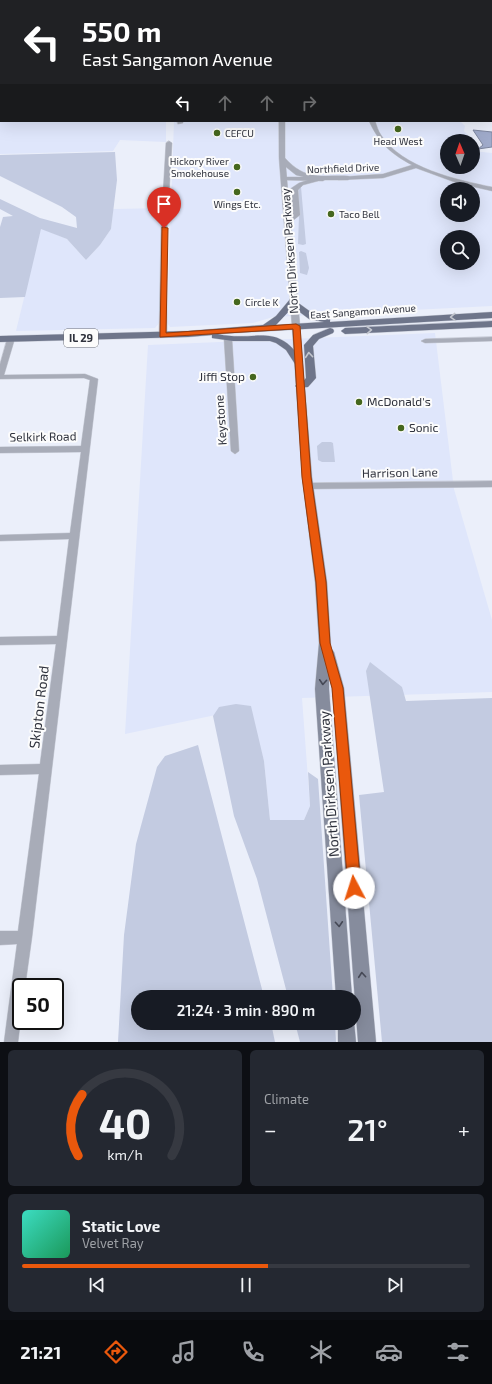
<!DOCTYPE html>
<html lang="en">
<head>
<meta charset="utf-8">
<style>
  :root { --surface:#171b24; --page:#242831; --text:#f1f3f6; --muted:#9ea1a6; --line:#363941; --accent:#ea580c }
  body { margin:0; font-family:"Exo 2",sans-serif; background:var(--page); color:var(--text); height:100vh; display:flex; flex-direction:column; font-size:15px; white-space:nowrap }
  * { box-sizing:border-box; margin:0 }
  p { font-size:13px; color:var(--muted) }
  .icon { flex:none; width:22px; height:22px; fill:none; stroke:currentColor; stroke-width:2; stroke-linecap:round; stroke-linejoin:round }
  .map { position:relative; height:1042px; overflow:hidden }
  .panel { display:flex; flex-direction:column; gap:8px; padding:8px; background:#0d0f14; flex:1 }
  .panel>* { flex:none }
  .banner { position:absolute; left:0px; top:0px; width:492px; height:122px; box-shadow:0 4px 16px #0002; background:#202124; color:#fff; overflow:hidden }
  .needle { width:26px; rotate:358deg }
  .tools { position:absolute; left:440px; top:134px; display:grid; gap:8px }
  .tools a { display:grid; place-items:center; width:40px; height:40px; border-radius:50%; background:var(--surface); box-shadow:0 4px 16px #0002; font-size:20px }
  .speed { position:absolute; left:12px; top:978px; display:flex; gap:8px; font-size:20px; font-weight:700; text-align:center }
  .speed>* { display:grid; place-content:center; width:52px; height:52px; border-radius:50%; background:var(--surface); box-shadow:0 4px 16px #0002; line-height:1 }
  .speed .limit { border:2px solid #111; border-radius:6px; background:#fff; color:#111 }
  .pin { position:absolute; display:grid; place-items:center; width:34px; height:34px; color:#fff; margin:-41px -17px; border-radius:50% 50% 50% 0; rotate:-45deg; box-shadow:0 0 4px #0007 }
  .pin .icon { rotate:45deg }
  .me { position:absolute; width:44px; margin:-22px; rotate:355deg; stroke-linejoin:round; filter:drop-shadow(0 0 3px #0008) }
  .turn { display:flex; align-items:center; gap:14px; height:84px; padding:0 16px; font-size:18px }
  .turn .icon { width:52px; height:52px; stroke-width:2.5 }
  .turn b { display:block; font-size:28px; line-height:34px }
  .lanes { display:flex; align-items:center; height:38px; padding:0 16px; background:#0003; justify-content:center; gap:20px; direction:ltr }
  .lanes .off { opacity:.35 }
  .big { font-size:30px; font-weight:600; line-height:1.1 }
  .panel .tile { flex:1; display:flex; flex-direction:column; justify-content:center; gap:6px; min-width:0; padding:0 14px; border-radius:6px; background:var(--page) }
  .panel .dial { align-items:center; gap:0 }
  .dial svg { height:104px; overflow:visible; fill:none; stroke:var(--line); stroke-width:7; stroke-linecap:round; text-anchor:middle }
  .dial text { fill:var(--text); stroke:none }
  .song { display:flex; align-items:center; gap:12px }
  .cover { width:48px; height:48px; border-radius:6px; background:linear-gradient(135deg,hsl(170 70% 55%),hsl(150 70% 35%)) }
  .played { height:4px; border-radius:2px; background:linear-gradient(90deg,var(--accent) 55%,var(--line) 55%) }
  .keys { display:flex; justify-content:space-around; direction:ltr }
  .heat { display:flex; justify-content:space-between; align-items:center; font-size:22px; direction:ltr }
  .panel .tiles { flex:1; display:grid; gap:8px; grid-template-columns:1fr 1fr }
  .tile:last-child { grid-column:span 2 }
  .trip { position:absolute; left:131px; top:990px; width:230px; height:40px; border-radius:20px; background:var(--surface); box-shadow:0 4px 16px #0002; font-weight:600; line-height:40px; text-align:center }
  .dock { display:flex; height:64px; justify-content:space-around; align-items:center; background:#090b0e; color:var(--muted) }
  .dock .icon { width:28px; height:28px }
  .dock .selected { color:var(--accent) }
  .dock b { font-size:18px; color:var(--text) }
  .map>svg:first-child { display:block }
  .built { fill:#dfe6fb; fill-rule:evenodd }
  .green { fill:#c3cbe1 }
  .water { fill:#a0abcb; stroke:#7e87a0 }
  .lines { fill:none; stroke-linecap:round; stroke-linejoin:round }
  .minor-casing { stroke:#c9cdd8; stroke-width:1 }
  .tertiary-casing { stroke:#c9cdd8; stroke-width:1 }
  .secondary-casing { stroke:#c9cdd8; stroke-width:1 }
  .primary-casing { stroke:#c9cdd8; stroke-width:1 }
  .minor { fill:#a8acb8; fill-rule:evenodd }
  .tertiary { fill:#a8acb8; fill-rule:evenodd }
  .secondary { fill:#868c9d; fill-rule:evenodd }
  .primary { fill:#6e758a; fill-rule:evenodd }
  .oneway { stroke:#c3c6ce }
  .oneway2 { stroke:#454855 }
  .route { fill:#ea580c; stroke:#983908 }
  .poi-dot { fill:#45671e; stroke:#fcfcfc; stroke-width:1.5 }
  .labels { text-anchor:middle; stroke-width:4; stroke-linejoin:round; paint-order:stroke }
  .far-poi-label { font-size:10px; fill:#2f323d; stroke:#fcfcfc; text-anchor:start }
  .far-street-label { font-size:10px; fill:#2f323d; stroke:#fcfcfc }
  .shield { fill:#fcfcfc; stroke:#6c6f76; stroke-width:1 }
  .shield-label { font-size:11px; font-weight:bold; fill:#2f323d }
  .street-label { font-size:12px; fill:#2f323d; stroke:#fcfcfc }
  .poi-label { font-size:12px; fill:#2f323d; stroke:#fcfcfc; text-anchor:start }
  .near-street-label { font-size:14px; fill:#2f323d; stroke:#fcfcfc }
</style>
</head>
<body>
<div class="map">
<svg width="492" height="1042" viewBox="0 0 492 1042">
  <rect width="100%" height="100%" fill="#ebeffa"/>
  <g class="built">
    <polygon points="185,0 492,0 492,121 491,1"/>
    <polygon points="0,91 1,121 166,121 166,142 120,140 113,151 0,154"/>
    <path d="M 174,121 L 463,121 L 461,122 L 465,126 L 464,131 L 474,141 L 474,143 L 473,144 L 473,141 L 447,141 L 447,167 L 473,167 L 473,151 L 492,153 L 492,306 L 273,317 L 253,323 L 170,327 L 167,323 ZM 447,189 L 473,189 L 473,215 L 447,215 ZM 447,237 L 473,237 L 473,263 L 447,263 Z"/>
    <polygon points="164,208 159,323 155,328 16,331 41,228 67,239 86,260 100,245 111,229 113,209"/>
    <polygon points="435,333 454,489 492,620 492,692 302,698 310,806 304,820 270,820 264,761 249,708 125,734 148,345"/>
  </g>
  <g class="green">
    <polygon points="115,152 117,180 111,229 100,245 86,260 67,239 41,229 25,297 0,298 0,227 3,217 13,216 0,209 0,199 40,218 77,228 76,217 62,207 0,176 0,155"/>
    <polygon points="301,187 306,244 303,245 298,244 299,216 297,191"/>
    <polygon points="301,251 306,253 309,268 307,275 300,273 299,252"/>
    <polygon points="322,442 331,442 333,443 335,462 322,462 318,460 317,446"/>
    <polygon points="370,662 402,687 406,701 492,698 492,1042 382,1042 359,795 384,792 366,671"/>
    <polygon points="236,704 251,706 264,761 270,820 304,820 310,806 308,772 318,779 333,997 288,997 257,879 234,816 213,716 219,707"/>
    <polygon points="198,745 264,997 138,997 138,1023 271,1023 275,1042 118,1042 124,935 136,844 157,767 165,756"/>
    <polygon points="295,1023 335,1023 336,1042 300,1042"/>
  </g>
  <polygon class="water" points="473,130 492,132 492,147 478,149 483,145"/>
  <g class="lines">
    <g class="minor-casing">
      <g id="minor">
        <polygon points="15,0 31,0 30,1"/>
        <rect x="491" y="96" width="1" height="2"/>
        <polygon points="177,121 183,121 183,123 178,124"/>
        <path d="M 369,121 L 375,121 C 377,126 378,131 381,135 C 402,168 457,180 492,187 L 492,191 L 457,183 L 416,168 L 383,178 L 338,180 L 338,178 L 340,177 L 383,174 L 412,165 C 391,154 379,143 369,121 Z"/>
        <polygon points="169,141 172,143 167,228 167,335 163,337 159,335 161,228 166,143"/>
        <polygon points="285,177 323,177 326,179 323,181 283,180 283,178"/>
        <polygon points="8,336 11,336 15,338 4,375 85,374 98,379 32,937 25,987 21,987 21,1017 18,1042 4,1042 17,944 0,945 0,931 18,931 39,774 0,775 0,765 40,764 56,644 0,645 0,637 57,636 69,539 0,541 0,535 70,533 81,452 0,453 0,447 81,446 90,380 84,378 0,379 0,364"/>
        <polygon points="225,337 228,337 232,339 239,451 235,454 231,451 224,339"/>
        <polygon points="492,337 492,341 425,343 421,341 425,339"/>
        <polygon points="492,481 492,487 308,489 304,486 308,483"/>
      </g>
    </g>
    <g class="tertiary-casing">
      <g id="tertiary">
        <rect x="270" y="0" width="4" height="1"/>
        <path d="M 279,121 L 285,121 L 285,158 C 306,181 320,175 348,176 L 351,178 L 348,180 L 319,180 L 318,181 L 303,185 L 298,190 L 300,215 L 291,222 L 300,326 L 296,329 L 292,326 L 279,158 ZM 286,167 L 296,175 L 311,179 L 299,183 L 290,189 L 292,214 L 290,215 Z"/>
      </g>
    </g>
    <g class="secondary-casing">
      <g id="secondary">
        <polygon points="296,323 300,326 312,477 327,582 331,648 334,652 344,688 376,1042 358,1042 332,688 329,679 329,689 352,997 336,997 315,689 319,643 315,582 302,477 292,326"/>
        <polygon points="354,1022 356,1042 338,1042 338,1023"/>
      </g>
    </g>
    <g class="primary-casing">
      <g id="primary">
        <path d="M 294,297 L 298,300 L 297,302 L 315,315 L 330,318 L 330,322 L 492,312 L 492,318 L 218,334 C 255,343 277,320 303,362 L 298,365 L 295,364 L 286,350 L 276,343 L 270,341 L 233,341 L 212,338 L 212,335 L 188,337 L 0,342 L 0,336 L 188,331 L 263,325 L 276,316 L 291,298 ZM 293,307 L 309,319 L 324,322 L 276,325 Z"/>
        <polygon points="492,321 492,327 345,334 341,331 345,328"/>
        <polygon points="330,328 333,329 334,331 333,333 319,339 313,346 316,378 308,387 297,388 295,386 297,384 302,383 306,378 304,345 313,335"/>
      </g>
    </g>
    <use href="#minor" class="minor"/>
    <use href="#tertiary" class="tertiary"/>
    <use href="#secondary" class="secondary"/>
    <use href="#primary" class="primary"/>
  </g>
  <defs><path id="oneway-chevron" d="M-2-3.5L2.5 0L-2 3.5" fill="none" stroke-width="1.6" stroke-linecap="round" stroke-linejoin="round"/></defs>
  <g class="oneway">
    <use href="#oneway-chevron" transform="translate(453 317) rotate(177)"/>
    <use href="#oneway-chevron" transform="translate(369 330) rotate(-2)"/>
    <use href="#oneway-chevron" transform="translate(309 355) rotate(-95)"/>
  </g>
  <g class="oneway2">
    <use href="#oneway-chevron" transform="translate(323 682) rotate(94)"/>
    <use href="#oneway-chevron" transform="translate(339 924) rotate(86)"/>
    <use href="#oneway-chevron" transform="translate(362 975) rotate(-95)"/>
  </g>
  <polygon class="route" points="162,227 168,228 166,333 296,324 300,326 311,477 326,582 330,643 343,688 361,888 359,893 354,895 350,893 348,888 332,688 320,643 316,582 302,477 293,329 160,337"/>
  <g class="poi-dot">
    <circle cx="398" cy="129" r="4"/>
    <circle cx="217" cy="133" r="4"/>
    <circle cx="237" cy="167" r="4"/>
    <circle cx="237" cy="192" r="4"/>
    <circle cx="331" cy="214" r="4"/>
    <circle cx="237" cy="302" r="4"/>
    <circle cx="253" cy="377" r="4"/>
    <circle cx="359" cy="402" r="4"/>
    <circle cx="401" cy="428" r="4"/>
  </g>
  <g class="labels">
    <g class="far-poi-label">
      <text x="225" y="137">CEFCU</text>
      <text x="398" y="145" text-anchor="middle">Head West</text>
      <text x="229" y="165" text-anchor="end">Hickory River<tspan x="229" dy="12">Smokehouse</tspan></text>
      <text x="237" y="208" text-anchor="middle">Wings Etc.</text>
      <text x="339" y="218">Taco Bell</text>
      <text x="245" y="306">Circle K</text>
    </g>
    <g class="far-street-label">
      <text transform="translate(343 168) rotate(-2)" y="4">Northfield Drive</text>
      <text transform="translate(363 311) rotate(-4)" y="4">East Sangamon Avenue</text>
    </g>
    <rect class="shield" x="64" y="329" width="34" height="18" rx="3"/>
    <g class="shield-label">
      <text x="81" y="342">IL 29</text>
    </g>
    <g class="street-label">
      <text transform="translate(290 251) rotate(-94)" y="4">North Dirksen Parkway</text>
      <text transform="translate(221 420) rotate(-94)" y="4">Keystone</text>
      <text transform="translate(43 437) rotate(-1)" y="4">Selkirk Road</text>
      <text transform="translate(400 473) rotate(-1)" y="4">Harrison Lane</text>
    </g>
    <g class="poi-label">
      <text x="245" y="381" text-anchor="end">Jiffi Stop</text>
      <text x="367" y="406">McDonald's</text>
      <text x="409" y="432">Sonic</text>
    </g>
    <g class="near-street-label">
      <text transform="translate(39 707) rotate(-83)" y="5">Skipton Road</text>
      <text transform="translate(329 784) rotate(-94)" y="5">North Dirksen Parkway</text>
    </g>
  </g>
</svg>
<div class="tools">
<a><svg class="needle" viewBox="-14 -14 28 28"><path d="M0-13l5 13h-10z" fill="#e53935"/><path d="M0 13l5-13h-10z" fill="#9ea1a6"/></svg></a>
<a><svg class="icon" aria-label="sound" viewBox="0 0 24 24"><path d="M4 9h4l5-4v14l-5-4H4zM17 9q2 3 0 6"/></svg></a>
<a><svg class="icon" aria-label="search" viewBox="0 0 24 24"><circle cx="10" cy="10" r="6"/><path d="M15 15l6 6"/></svg></a>
</div>
<div class="speed"><div class="limit">50</div></div>
<div class="pin" style="left:164px;top:228px;background:#d93025"><svg class="icon" aria-label="arrive" viewBox="0 0 24 24"><path d="M6 21V4h12l-3 4 3 4H6"/></svg></div>
<svg class="me" style="left:354px;top:888px" viewBox="-20 -20 40 40"><circle r="19" fill="#fff"/><path d="M0-13L10 11 0 6-10 11z" fill="#ea580c"/></svg>
<div class="trip">21:24 · 3 min · 890 m</div>
<div class="banner">
<div class="turn"><svg class="icon" aria-label="left" viewBox="0 0 24 24"><path d="M17 20v-9H6M10 6l-5 5 5 5"/></svg><div><b>550 m</b>East Sangamon Avenue</div></div>
<div class="lanes"><svg class="icon" aria-label="left" viewBox="0 0 24 24"><path d="M17 20v-9H6M10 6l-5 5 5 5"/></svg><svg class="icon off" aria-label="ahead" viewBox="0 0 24 24"><path d="M12 20V5M6 11l6-6 6 6"/></svg><svg class="icon off" aria-label="ahead" viewBox="0 0 24 24"><path d="M12 20V5M6 11l6-6 6 6"/></svg><svg class="icon off" aria-label="right" viewBox="0 0 24 24"><path d="M7 20v-9h11M14 6l5 5-5 5"/></svg></div>
</div>
</div>
<section class="panel">
<div class="tiles">
<div class="tile dial"><svg viewBox="0 0 100 80">
<path d="M14 69A42 42 0 1 1 86 69"/>
<path d="M14 69A42 42 0 0 1 17 22" stroke="#ea580c"/>
<text x="50" y="56" font-size="32" font-weight="700">40</text>
<text x="50" y="72" font-size="11">km/h</text>
</svg></div>
<div class="tile"><p>Climate</p>
<div class="heat"><a>−</a><b class="big">21°</b><a>+</a></div>
</div>
<div class="tile">
<div class="song"><i class="cover"></i><div><b>Static Love</b><p>Velvet Ray</p></div></div>
<div class="played"></div>
<div class="keys"><svg class="icon" aria-label="previous" viewBox="0 0 24 24"><path d="M18 5L8 12l10 7zM5 5v14"/></svg><svg class="icon" aria-label="pause" viewBox="0 0 24 24"><path d="M8 5v14M16 5v14"/></svg><svg class="icon" aria-label="next" viewBox="0 0 24 24"><path d="M6 5l10 7-10 7zM19 5v14"/></svg></div>
</div>
</div>
</section>
<nav class="dock">
<b>21:21</b>
<svg class="icon selected" aria-label="directions" viewBox="0 0 24 24"><path d="M12 3l9 9-9 9-9-9zM9 14v-3h6M13 9l2 2-2 2"/></svg>
<svg class="icon" aria-label="music" viewBox="0 0 24 24"><path d="M9 18V5l10-2v13"/><circle cx="6" cy="18" r="3"/><circle cx="16" cy="16" r="3"/></svg>
<svg class="icon" aria-label="phone" viewBox="0 0 24 24"><path d="M5 4h4l2 5-3 2q2 4 5 5l2-3 5 2v4C11 20 4 13 5 4z"/></svg>
<svg class="icon" aria-label="climate" viewBox="0 0 24 24"><path d="M12 3v18M4 7l16 10M4 17L20 7"/></svg>
<svg class="icon" aria-label="car" viewBox="0 0 24 24"><path d="M5 17H2v-5l4-1 3-4h7l3 4 3 1v5h-3M9 17h6M6 11h13"/><circle cx="7" cy="17" r="2"/><circle cx="17" cy="17" r="2"/></svg>
<svg class="icon" aria-label="filters" viewBox="0 0 24 24"><path d="M4 7h16M4 17h16"/><circle cx="9" cy="7" r="2"/><circle cx="15" cy="17" r="2"/></svg>
</nav>
</body>
</html>
